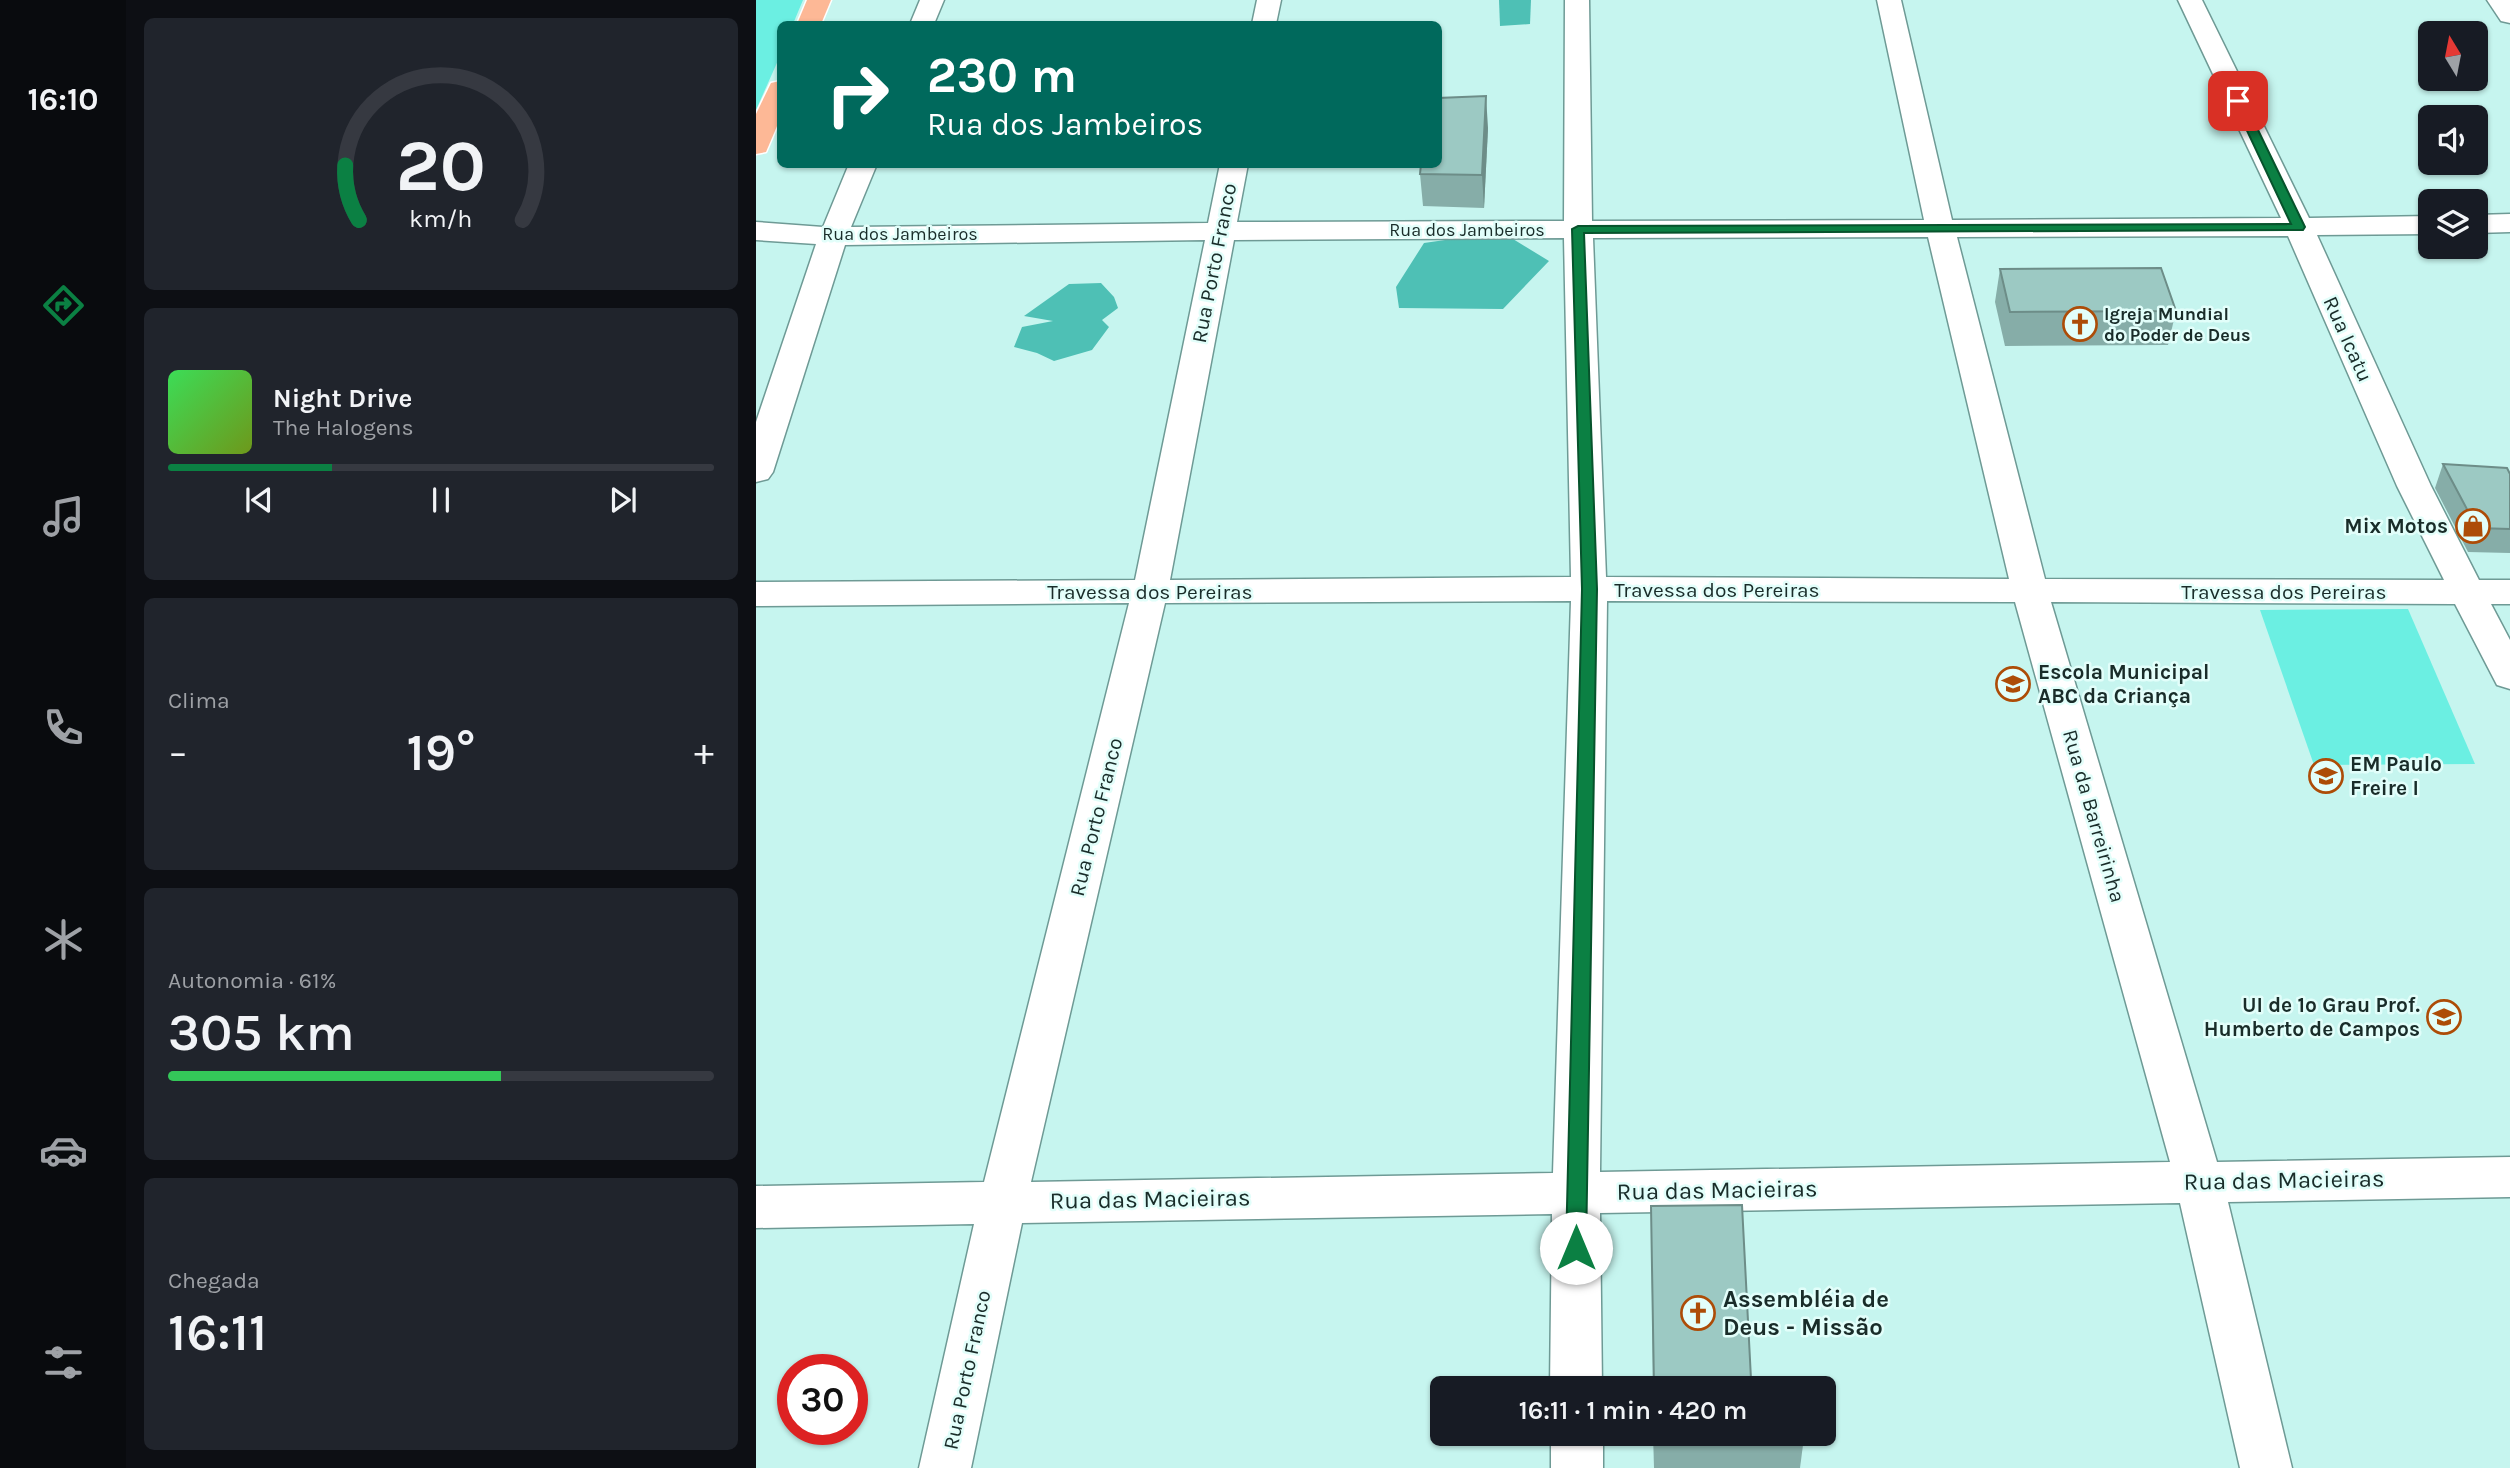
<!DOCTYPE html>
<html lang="pt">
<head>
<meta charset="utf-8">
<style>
  :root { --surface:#171b24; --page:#20242c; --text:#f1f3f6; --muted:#9ea1a6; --line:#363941; --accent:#0b8043 }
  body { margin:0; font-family:Karla,sans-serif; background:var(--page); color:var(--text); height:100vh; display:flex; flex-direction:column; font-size:26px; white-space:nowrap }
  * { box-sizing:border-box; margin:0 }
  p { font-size:23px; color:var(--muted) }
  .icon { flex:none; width:38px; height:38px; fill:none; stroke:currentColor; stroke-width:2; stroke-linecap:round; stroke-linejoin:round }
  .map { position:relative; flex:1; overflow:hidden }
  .details { display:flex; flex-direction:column; gap:18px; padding:18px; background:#0d0f14; width:630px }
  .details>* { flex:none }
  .guide { position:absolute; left:21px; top:21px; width:665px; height:147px; border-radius:10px; box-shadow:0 2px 5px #0004; background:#00695c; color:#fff; overflow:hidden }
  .needle { width:46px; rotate:350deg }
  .tools { position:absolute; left:1662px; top:21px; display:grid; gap:14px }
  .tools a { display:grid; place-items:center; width:70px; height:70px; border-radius:10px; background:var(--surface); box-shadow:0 2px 5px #0004; font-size:35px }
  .speed { position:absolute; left:21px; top:1354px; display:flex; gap:14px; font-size:35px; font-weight:700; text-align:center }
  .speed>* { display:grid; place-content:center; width:91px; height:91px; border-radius:50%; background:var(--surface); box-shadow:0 2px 5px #0004; line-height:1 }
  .speed .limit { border:10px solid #d22; background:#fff; color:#111 }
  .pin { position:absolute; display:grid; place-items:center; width:60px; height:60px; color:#fff; margin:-30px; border-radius:14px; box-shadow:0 4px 10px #0006 }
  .me { position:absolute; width:77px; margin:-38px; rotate:0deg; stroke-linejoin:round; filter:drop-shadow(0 0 5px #0008) }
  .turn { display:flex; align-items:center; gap:24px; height:147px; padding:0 35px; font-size:32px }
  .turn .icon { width:91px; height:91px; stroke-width:2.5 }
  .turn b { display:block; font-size:49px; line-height:60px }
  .big { font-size:52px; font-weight:600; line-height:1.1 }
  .details .tile { flex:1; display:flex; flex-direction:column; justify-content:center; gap:10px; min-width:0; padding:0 24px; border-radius:10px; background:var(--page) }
  .details .dial { align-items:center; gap:0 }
  .dial svg { height:182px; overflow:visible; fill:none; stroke:var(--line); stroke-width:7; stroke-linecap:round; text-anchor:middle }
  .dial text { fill:var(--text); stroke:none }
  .song { display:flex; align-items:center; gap:21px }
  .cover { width:84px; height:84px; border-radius:10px; background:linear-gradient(135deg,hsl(130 70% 55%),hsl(80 70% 35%)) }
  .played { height:7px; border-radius:4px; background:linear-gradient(90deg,var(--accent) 30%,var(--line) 30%) }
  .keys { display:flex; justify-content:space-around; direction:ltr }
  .heat { display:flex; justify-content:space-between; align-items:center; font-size:38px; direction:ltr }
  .charge { height:10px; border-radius:5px; background:linear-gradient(90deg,#34c759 61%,var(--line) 0) }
  .trip { position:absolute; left:674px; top:1376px; width:406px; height:70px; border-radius:10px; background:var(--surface); box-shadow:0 2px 5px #0004; font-weight:600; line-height:70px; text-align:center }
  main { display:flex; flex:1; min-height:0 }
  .tabs { display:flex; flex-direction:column; width:126px; justify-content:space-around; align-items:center; background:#090b0e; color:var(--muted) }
  .tabs .icon { width:49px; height:49px }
  .tabs .active { color:var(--accent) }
  .tabs b { font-size:32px; color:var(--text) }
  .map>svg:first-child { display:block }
  .green { fill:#6befe2 }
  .forest { fill:#4ec0b5 }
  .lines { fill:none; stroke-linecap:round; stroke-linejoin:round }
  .street-casing { stroke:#6e9a95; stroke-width:3 }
  .highway-casing { stroke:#fff; stroke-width:3 }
  .street { fill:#fff; fill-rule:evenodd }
  .highway { fill:#fdb896; fill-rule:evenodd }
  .wall { fill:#86ada8 }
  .shaded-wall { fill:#6d8d88 }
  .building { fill:#9cc9c3; stroke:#6d8d88; stroke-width:2 }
  .route { fill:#0b8043; stroke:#07532c; stroke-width:2 }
  .labels { text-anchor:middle; stroke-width:5; stroke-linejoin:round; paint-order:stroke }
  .far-street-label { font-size:18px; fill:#192c29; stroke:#e2fefa }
  .far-poi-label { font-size:18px; font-weight:bold; fill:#192c29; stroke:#e2fefa; text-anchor:start }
  .street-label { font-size:21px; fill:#192c29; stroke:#e2fefa }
  .poi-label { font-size:21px; font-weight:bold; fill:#192c29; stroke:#e2fefa; text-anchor:end }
  .near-street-label { font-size:24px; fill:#192c29; stroke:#e2fefa }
  .near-poi-label { font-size:24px; font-weight:bold; fill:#192c29; stroke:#e2fefa; text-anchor:start }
</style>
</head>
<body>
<main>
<nav class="tabs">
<b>16:10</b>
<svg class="icon active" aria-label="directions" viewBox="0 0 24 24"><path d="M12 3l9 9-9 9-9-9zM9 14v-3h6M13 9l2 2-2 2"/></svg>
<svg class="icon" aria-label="music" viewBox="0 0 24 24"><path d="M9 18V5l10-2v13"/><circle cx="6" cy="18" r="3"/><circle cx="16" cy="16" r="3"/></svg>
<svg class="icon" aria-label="phone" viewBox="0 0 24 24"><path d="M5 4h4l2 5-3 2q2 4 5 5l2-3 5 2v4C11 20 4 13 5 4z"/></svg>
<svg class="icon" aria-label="climate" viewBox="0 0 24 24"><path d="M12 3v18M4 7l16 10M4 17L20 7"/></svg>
<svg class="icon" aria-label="car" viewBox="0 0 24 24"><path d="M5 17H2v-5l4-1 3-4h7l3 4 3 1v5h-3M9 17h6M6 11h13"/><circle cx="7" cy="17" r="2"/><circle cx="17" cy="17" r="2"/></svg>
<svg class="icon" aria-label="filters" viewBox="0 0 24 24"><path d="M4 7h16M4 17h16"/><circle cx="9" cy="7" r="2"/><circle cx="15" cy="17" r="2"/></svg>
</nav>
<section class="details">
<div class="tile dial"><svg viewBox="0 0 100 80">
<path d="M14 69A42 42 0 1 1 86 69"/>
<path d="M14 69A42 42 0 0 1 8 45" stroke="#0b8043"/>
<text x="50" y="56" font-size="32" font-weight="700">20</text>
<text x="50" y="72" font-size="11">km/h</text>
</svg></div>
<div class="tile">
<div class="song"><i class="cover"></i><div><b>Night Drive</b><p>The Halogens</p></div></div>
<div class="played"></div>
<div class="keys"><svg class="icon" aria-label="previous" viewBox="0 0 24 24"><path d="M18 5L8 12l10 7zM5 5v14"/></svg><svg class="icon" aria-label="pause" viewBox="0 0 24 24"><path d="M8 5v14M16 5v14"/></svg><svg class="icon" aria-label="next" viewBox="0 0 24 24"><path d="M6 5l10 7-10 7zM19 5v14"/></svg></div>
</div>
<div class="tile"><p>Clima</p>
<div class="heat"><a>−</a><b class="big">19°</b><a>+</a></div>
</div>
<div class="tile"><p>Autonomia · 61%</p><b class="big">305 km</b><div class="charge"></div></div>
<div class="tile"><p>Chegada</p><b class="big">16:11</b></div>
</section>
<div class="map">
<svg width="1754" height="1468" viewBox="0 0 1754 1468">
  <rect width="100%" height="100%" fill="#c6f5ef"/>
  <g class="green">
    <polygon points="0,0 47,0 37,24 24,24 24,56 0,110"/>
    <polygon points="1652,609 1719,764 1558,765 1504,610"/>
  </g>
  <g class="forest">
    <polygon points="743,0 775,0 774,24 744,26"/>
    <polygon points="710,237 707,240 757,239 793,261 747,309 643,308 640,287 668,243"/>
    <polygon points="345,283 358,297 362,308 346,320 353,327 336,350 298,361 281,353 258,347 266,327 297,321 268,316 313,284"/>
  </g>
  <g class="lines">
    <g class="street-casing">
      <g id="street">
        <polygon points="164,0 188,0 178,24 154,24"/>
        <polygon points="501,0 525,0 520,24 496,24"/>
        <path d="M 809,0 L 833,0 L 836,221 L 1168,220 L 1121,0 L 1145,0 L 1196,220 L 1525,218 L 1422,0 L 1446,0 L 1553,218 L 1675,216 L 1675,234 L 1561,235 L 1675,486 L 1723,580 L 1754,580 L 1754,604 L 1735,604 L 1754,640 L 1754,689 L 1741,685 L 1699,604 L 1295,602 L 1461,1162 L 1754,1157 L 1754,1197 L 1472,1202 L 1536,1468 L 1484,1468 L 1424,1203 L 844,1213 L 846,1388 L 794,1388 L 796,1214 L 266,1223 L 215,1468 L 163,1468 L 218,1224 L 0,1228 L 0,1186 L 228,1182 L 373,603 L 0,606 L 0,582 L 379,580 L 449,240 L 89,245 L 17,472 L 12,479 L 0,482 L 0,422 L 60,244 L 0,240 L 0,222 L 67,227 L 93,164 L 121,164 L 95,227 L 452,223 L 464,164 L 492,164 L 481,222 L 808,221 ZM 1532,236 L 1641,486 L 1688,580 L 1289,579 L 1201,237 ZM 1172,237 L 1253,579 L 850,577 L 837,238 ZM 808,238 L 815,577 L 414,580 L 478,240 ZM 815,601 L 797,1173 L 275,1182 L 409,603 ZM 851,601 L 1259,602 L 1414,1162 L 844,1172 Z"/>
        <polygon points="1731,0 1754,0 1754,23 1745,21"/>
        <polygon points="1754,214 1754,232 1720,233 1720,215"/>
        <rect x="795" y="1433" width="52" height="35"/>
      </g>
    </g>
    <g class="highway-casing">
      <g id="highway">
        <polygon points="51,0 75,0 65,24 41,24"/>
        <polygon points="24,81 24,119 10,152 0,154 0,114 15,83"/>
      </g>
    </g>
    <use href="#street" class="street"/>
    <use href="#highway" class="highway"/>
  </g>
  <g class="wall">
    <polygon points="732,128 728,208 667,206 664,174"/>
    <polygon points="1244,269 1420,311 1412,345 1249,346 1239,302"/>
    <polygon points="1687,464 1754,474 1754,553 1712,552 1679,488"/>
    <polygon points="895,1206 995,1379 1044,1388 897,1388"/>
    <polygon points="897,1433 1047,1433 1047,1445 1044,1468 898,1468"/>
  </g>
  <polygon class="shaded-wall" points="730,96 732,128 728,208 726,175"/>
  <g class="building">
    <polygon points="730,96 726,175 664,174 665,164 682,164 682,98"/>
    <polygon points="1405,268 1420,311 1254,312 1244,269"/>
    <polygon points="1687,464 1751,468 1754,474 1754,529 1721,528"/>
    <polygon points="986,1205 995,1379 1044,1379 1044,1388 898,1388 895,1206"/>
    <polygon points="898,1433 1047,1433 1047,1445 898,1444"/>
  </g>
  <polygon class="route" points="1482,98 1488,101 1549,227 1547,230 828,233 841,589 830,1248 827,1255 820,1257 813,1255 810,1248 826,589 816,229 822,226 1535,224 1477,101"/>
  <defs>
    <g id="church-ring" transform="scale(1.75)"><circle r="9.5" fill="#e2fefa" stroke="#ad4c07" stroke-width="1.5"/><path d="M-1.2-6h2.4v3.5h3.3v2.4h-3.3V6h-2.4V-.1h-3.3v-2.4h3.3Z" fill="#ad4c07"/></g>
    <g id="shop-ring" transform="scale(1.75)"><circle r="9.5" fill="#e2fefa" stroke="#ad4c07" stroke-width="1.5"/><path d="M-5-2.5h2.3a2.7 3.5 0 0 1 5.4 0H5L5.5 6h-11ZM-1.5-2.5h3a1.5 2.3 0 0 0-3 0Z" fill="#ad4c07"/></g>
    <g id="school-ring" transform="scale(1.75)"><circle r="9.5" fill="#e2fefa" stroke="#ad4c07" stroke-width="1.5"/><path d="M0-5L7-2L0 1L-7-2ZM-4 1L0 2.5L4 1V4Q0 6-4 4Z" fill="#ad4c07"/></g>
  </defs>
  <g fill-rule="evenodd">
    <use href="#church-ring" x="1324" y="324"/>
    <use href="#shop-ring" x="1717" y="526"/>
    <use href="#school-ring" x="1257" y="684"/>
    <use href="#school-ring" x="1570" y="776"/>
    <use href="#school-ring" x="1688" y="1017"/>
    <use href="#church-ring" x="942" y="1313"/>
  </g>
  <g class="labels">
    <g class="far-street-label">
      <text x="711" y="236">Rua dos Jambeiros</text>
      <text x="144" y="240">Rua dos Jambeiros</text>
    </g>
    <g class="far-poi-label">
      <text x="1348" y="320">Igreja Mundial<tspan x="1348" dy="21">do Poder de Deus</tspan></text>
    </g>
    <g class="street-label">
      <text transform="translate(458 263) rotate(-79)" y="7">Rua Porto Franco</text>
      <text transform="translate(1592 339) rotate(66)" y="7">Rua Icatu</text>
      <text x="961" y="597">Travessa dos Pereiras</text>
      <text x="394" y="599">Travessa dos Pereiras</text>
      <text x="1528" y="599">Travessa dos Pereiras</text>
      <text transform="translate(1338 816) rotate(74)" y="7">Rua da Barreirinha</text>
      <text transform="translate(340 817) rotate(-76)" y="7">Rua Porto Franco</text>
      <text transform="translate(211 1370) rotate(-78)" y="7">Rua Porto Franco</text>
    </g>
    <g class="poi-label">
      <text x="1692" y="533">Mix Motos</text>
      <text x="1282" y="679" text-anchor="start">Escola Municipal<tspan x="1282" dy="24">ABC da Criança</tspan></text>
      <text x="1594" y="771" text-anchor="start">EM Paulo<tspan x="1594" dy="24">Freire I</tspan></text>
      <text x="1664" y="1012">UI de 1º Grau Prof.<tspan x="1664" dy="24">Humberto de Campos</tspan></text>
    </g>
    <g class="near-street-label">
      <text transform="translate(1528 1180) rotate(-1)" y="8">Rua das Macieiras</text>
      <text transform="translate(961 1190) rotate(-1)" y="8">Rua das Macieiras</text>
      <text transform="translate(394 1199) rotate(-1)" y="8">Rua das Macieiras</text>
    </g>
    <g class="near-poi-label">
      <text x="967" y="1307">Assembléia de<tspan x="967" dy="28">Deus - Missão</tspan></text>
    </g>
  </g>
</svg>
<div class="tools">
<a><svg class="needle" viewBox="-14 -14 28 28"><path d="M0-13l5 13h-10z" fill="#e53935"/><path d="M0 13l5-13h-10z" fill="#9ea1a6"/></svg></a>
<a><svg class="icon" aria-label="sound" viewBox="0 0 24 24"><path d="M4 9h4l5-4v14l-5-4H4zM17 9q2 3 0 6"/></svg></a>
<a><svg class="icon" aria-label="layers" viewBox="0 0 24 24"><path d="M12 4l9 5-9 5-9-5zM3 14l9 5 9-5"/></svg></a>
</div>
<div class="speed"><div class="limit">30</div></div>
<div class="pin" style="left:1482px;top:101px;background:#d93025"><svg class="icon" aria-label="arrive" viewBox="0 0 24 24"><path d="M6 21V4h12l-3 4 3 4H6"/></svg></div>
<svg class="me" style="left:820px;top:1248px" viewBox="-20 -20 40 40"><circle r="19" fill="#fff"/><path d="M0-13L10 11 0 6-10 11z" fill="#0b8043"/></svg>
<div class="trip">16:11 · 1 min · 420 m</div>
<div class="guide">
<div class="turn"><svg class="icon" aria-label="right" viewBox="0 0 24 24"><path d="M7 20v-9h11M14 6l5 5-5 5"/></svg><div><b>230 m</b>Rua dos Jambeiros</div></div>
</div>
</div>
</main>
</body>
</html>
